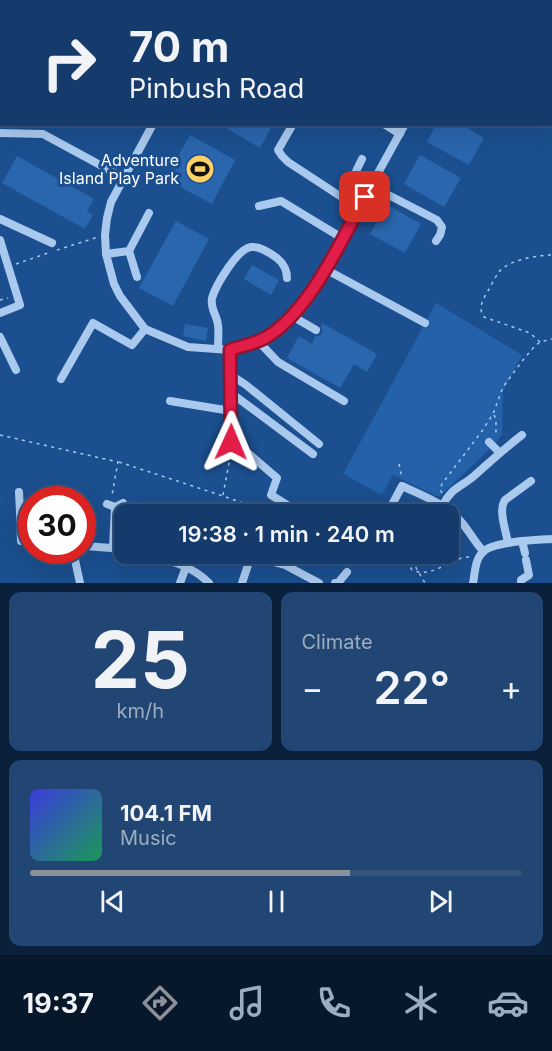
<!DOCTYPE html>
<html lang="en">
<head>
<meta charset="utf-8">
<style>
  :root { --surface:#143b6b; --page:#214673; --text:#f1f3f6; --muted:#9dadc1; --line:#33557e; --accent:#8c9099 }
  body { margin:0; font-family:Inter,sans-serif; background:var(--page); color:var(--text); height:100vh; display:flex; flex-direction:column; font-size:22px; white-space:nowrap }
  * { box-sizing:border-box; margin:0 }
  p { font-size:20px; color:var(--muted) }
  .icon { flex:none; width:33px; height:33px; fill:none; stroke:currentColor; stroke-width:2; stroke-linecap:round; stroke-linejoin:round }
  .map { position:relative; height:583px; overflow:hidden }
  .side { display:flex; flex-direction:column; gap:9px; padding:9px; background:#0b203b; flex:1 }
  .side>* { flex:none }
  .hud { position:absolute; left:0px; top:0px; width:552px; height:126px; box-shadow:0 6px 24px #0002,0 0 0 2px var(--line); background:#143b6b; color:var(--text); overflow:hidden }
  .speed { position:absolute; left:18px; top:486px; display:flex; gap:12px; font-size:30px; font-weight:700; text-align:center }
  .speed>* { display:grid; place-content:center; width:78px; height:78px; border-radius:50%; background:var(--surface); box-shadow:0 6px 24px #0002,0 0 0 2px var(--line); line-height:1 }
  .speed .limit { border:9px solid #d22; background:#fff; color:#111 }
  .pin { position:absolute; display:grid; place-items:center; width:51px; height:51px; color:#fff; margin:-26px; border-radius:12px; box-shadow:0 3px 9px #0006 }
  .me { position:absolute; width:66px; margin:-33px; rotate:1deg; stroke-linejoin:round; filter:drop-shadow(0 0 4px #0008) }
  .turn { display:flex; align-items:center; gap:21px; height:126px; padding:0 30px; font-size:27px }
  .turn .icon { width:78px; height:78px; stroke-width:2.5 }
  .turn b { display:block; font-size:42px; line-height:51px }
  .big { font-size:45px; font-weight:600; line-height:1.1 }
  .side .widget { flex:1; display:flex; flex-direction:column; justify-content:center; gap:9px; min-width:0; padding:0 21px; border-radius:12px; background:var(--page) }
  .side .dial { align-items:center; gap:0 }
  .dial b { font-size:78px; line-height:1 }
  .song { display:flex; align-items:center; gap:18px }
  .cover { width:72px; height:72px; border-radius:9px; background:linear-gradient(135deg,hsl(240 70% 55%),hsl(150 70% 35%)) }
  .played { height:6px; border-radius:3px; background:linear-gradient(90deg,var(--accent) 65%,var(--line) 65%) }
  .keys { display:flex; justify-content:space-around; direction:ltr }
  .heat { display:flex; justify-content:space-between; align-items:center; font-size:33px; direction:ltr }
  .side .tiles { flex:1; display:grid; gap:9px; grid-template-columns:1fr 1fr }
  .widget:last-child { grid-column:span 2 }
  .trip { position:absolute; left:114px; top:504px; width:345px; height:60px; border-radius:12px; background:var(--surface); box-shadow:0 6px 24px #0002,0 0 0 2px var(--line); font-weight:600; line-height:60px; text-align:center }
  .tabs { display:flex; height:96px; justify-content:space-around; align-items:center; background:#08182b; color:var(--muted) }
  .tabs .icon { width:42px; height:42px }
  .tabs .active { color:var(--accent) }
  .tabs b { font-size:27px; color:var(--text) }
  .map>svg:first-child { display:block }
  .green { fill:#2461a8 }
  .building { fill:#2a66ad }
  .lines { fill:none; stroke-linecap:round; stroke-linejoin:round }
  .path { stroke:#a9c9ee; stroke-width:1.5; stroke-dasharray:3 4.5; stroke-linecap:butt }
  .minor { stroke:#a9c9ee; stroke-width:8 }
  .route-casing { stroke:#92132f; stroke-width:15 }
  .route { stroke:#e11d48; stroke-width:10 }
  .labels { text-anchor:middle; stroke-width:6; stroke-linejoin:round; paint-order:stroke }
  .poi-label { font-size:16px; fill:#fff; stroke:#1b4f8f; text-anchor:end }
</style>
</head>
<body>
<div class="map">
<svg width="552" height="583" viewBox="0 0 552 583">
  <rect width="100%" height="100%" fill="#1b4f8f"/>
  <polygon class="green" points="436,303 522,355 503,392 502,435 493,446 440,496 436,496 393,475 382,495 343,474"/>
  <g class="building">
    <polygon points="219,124 273,124 260,148"/>
    <polygon points="436,124 461,124 484,138 469,165 427,142"/>
    <polygon points="190,135 235,160 212,204 165,179"/>
    <polygon points="420,155 461,178 444,207 404,184"/>
    <polygon points="17,156 94,199 87,211 93,215 85,229 2,183"/>
    <polygon points="386,204 421,224 405,253 370,234"/>
    <polygon points="176,221 209,239 173,306 139,288"/>
    <polygon points="252,265 279,280 271,295 244,279"/>
    <polygon points="322,323 377,354 367,372 354,364 340,388 287,358 299,336 312,344 315,336 319,336 322,333 322,329 321,326"/>
    <polygon points="185,324 208,328 206,341 183,336"/>
  </g>
  <g class="lines">
    <g class="path">
      <polyline points="57,250 98,237"/>
      <polyline points="16,264 51,252"/>
      <polyline points="0,300 8,298"/>
      <path d="M 540,342 L 530,333 L 484,317 C 479,310 481,304 485,296 C 490,288 494,279 499,272 C 508,260 538,255 552,255"/>
      <polyline points="494,415 496,419 496,436"/>
      <polyline points="0,435 118,462 112,495"/>
      <polyline points="119,462 223,496 274,514"/>
      <polyline points="399,464 401,474 399,478"/>
      <polyline points="442,493 440,489 442,484 482,431 493,414 503,387 523,360 534,347 540,342 552,339"/>
      <polyline points="223,495 231,452"/>
      <polyline points="248,514 250,507"/>
      <polyline points="371,514 376,511 378,511"/>
      <polyline points="408,554 425,583"/>
      <path d="M 412,560 L 411,569 C 431,581 450,557 469,557"/>
    </g>
    <g class="minor">
      <polyline points="161,0 164,2"/>
      <polyline points="481,0 484,2"/>
      <polyline points="56,2 57,0"/>
      <polyline points="138,2 139,0"/>
      <polyline points="219,2 220,0"/>
      <polyline points="472,2 473,0"/>
      <polyline points="550,39 552,41"/>
      <polyline points="550,58 552,56"/>
      <polyline points="153,124 111,202 107,218 105,235 106,254 114,284 120,296 145,329 188,347 230,350 258,341 267,337 285,323 302,306 325,269 405,124"/>
      <polyline points="293,124 278,150 282,156 288,162 343,198"/>
      <polyline points="384,124 400,134"/>
      <polyline points="0,133 43,134 124,178"/>
      <polyline points="371,186 437,220 442,227 440,235 436,241"/>
      <polyline points="259,206 281,201 342,238"/>
      <polyline points="359,207 343,198 362,159"/>
      <polyline points="0,219 52,243"/>
      <polyline points="0,240 20,305 0,313"/>
      <polyline points="129,251 137,277"/>
      <polyline points="106,254 129,251 149,213"/>
      <polyline points="325,269 425,323"/>
      <polyline points="292,316 316,330"/>
      <polyline points="0,337 16,370"/>
      <polyline points="258,341 278,362 344,401"/>
      <path d="M 218,349 C 218,341 219,333 218,325 C 217,315 210,309 212,298 C 216,285 237,249 251,247 C 260,246 270,253 277,258 C 283,263 287,269 287,278"/>
      <polyline points="230,350 231,442 248,453 277,478 271,495 292,508"/>
      <polyline points="231,375 246,385 319,444"/>
      <polyline points="61,379 93,323 132,345 145,329"/>
      <polyline points="231,393 313,454"/>
      <polyline points="170,401 231,411"/>
      <polyline points="489,442 499,452"/>
      <polyline points="19,492 20,512"/>
      <polyline points="29,501 20,512 21,541 32,542"/>
      <polyline points="107,504 115,507 113,547"/>
      <path d="M 443,505 C 450,489 461,487 474,476 C 490,462 505,448 522,435"/>
      <polyline points="115,507 123,503"/>
      <path d="M 387,514 L 402,486 C 424,496 448,505 463,524 C 470,533 475,542 483,551"/>
      <polyline points="522,541 525,553"/>
      <path d="M 508,543 C 506,531 498,510 505,500 L 531,481"/>
      <polyline points="82,547 85,546 124,549"/>
      <polyline points="78,550 75,560 80,583"/>
      <path d="M 142,554 C 165,559 192,565 209,583"/>
      <polyline points="243,554 285,565 319,583"/>
      <polyline points="180,583 186,567"/>
      <polyline points="242,583 251,556"/>
      <polyline points="335,583 338,583 347,572"/>
      <path d="M 473,583 C 475,573 475,559 483,552 C 493,541 537,540 552,539"/>
      <polyline points="521,583 521,580 529,575 526,560"/>
    </g>
  </g>
  <g class="lines">
    <g class="route-casing">
      <path id="route" d="M 231,442 L 230,350 C 241,346 254,344 265,338 C 309,313 341,241 365,197"/>
    </g>
    <use href="#route" class="route"/>
  </g>
  <defs>
    <g id="stadium-disc" transform="scale(1.5)"><circle r="9.5" fill="#ffd166" stroke="#1b4f8f"/><path d="M0-5a6.5 5 0 1 0 0 10a6.5 5 0 1 0 0-10ZM-3.5-1.8h7v3.6h-7Z" fill="#111"/></g>
  </defs>
  <g fill-rule="evenodd">
    <use href="#stadium-disc" x="200" y="169"/>
  </g>
  <g class="labels">
    <g class="poi-label">
      <text x="179" y="166">Adventure<tspan x="179" dy="18">Island Play Park</tspan></text>
    </g>
  </g>
</svg>
<div class="speed"><div class="limit">30</div></div>
<div class="pin" style="left:365px;top:197px;background:#d93025"><svg class="icon" aria-label="arrive" viewBox="0 0 24 24"><path d="M6 21V4h12l-3 4 3 4H6"/></svg></div>
<svg class="me" style="left:231px;top:442px" viewBox="-20 -20 40 40"><path d="M0-17L14 15 0 8-14 15z" fill="#e11d48" stroke="#fff" stroke-width="4"/></svg>
<div class="trip">19:38 · 1 min · 240 m</div>
<div class="hud">
<div class="turn"><svg class="icon" aria-label="right" viewBox="0 0 24 24"><path d="M7 20v-9h11M14 6l5 5-5 5"/></svg><div><b>70 m</b>Pinbush Road</div></div>
</div>
</div>
<section class="side">
<div class="tiles">
<div class="widget dial"><b>25</b><p>km/h</p></div>
<div class="widget"><p>Climate</p>
<div class="heat"><a>−</a><b class="big">22°</b><a>+</a></div>
</div>
<div class="widget">
<div class="song"><i class="cover"></i><div><b>104.1 FM</b><p>Music</p></div></div>
<div class="played"></div>
<div class="keys"><svg class="icon" aria-label="previous" viewBox="0 0 24 24"><path d="M18 5L8 12l10 7zM5 5v14"/></svg><svg class="icon" aria-label="pause" viewBox="0 0 24 24"><path d="M8 5v14M16 5v14"/></svg><svg class="icon" aria-label="next" viewBox="0 0 24 24"><path d="M6 5l10 7-10 7zM19 5v14"/></svg></div>
</div>
</div>
</section>
<nav class="tabs">
<b>19:37</b>
<svg class="icon active" aria-label="directions" viewBox="0 0 24 24"><path d="M12 3l9 9-9 9-9-9zM9 14v-3h6M13 9l2 2-2 2"/></svg>
<svg class="icon" aria-label="music" viewBox="0 0 24 24"><path d="M9 18V5l10-2v13"/><circle cx="6" cy="18" r="3"/><circle cx="16" cy="16" r="3"/></svg>
<svg class="icon" aria-label="phone" viewBox="0 0 24 24"><path d="M5 4h4l2 5-3 2q2 4 5 5l2-3 5 2v4C11 20 4 13 5 4z"/></svg>
<svg class="icon" aria-label="climate" viewBox="0 0 24 24"><path d="M12 3v18M4 7l16 10M4 17L20 7"/></svg>
<svg class="icon" aria-label="car" viewBox="0 0 24 24"><path d="M5 17H2v-5l4-1 3-4h7l3 4 3 1v5h-3M9 17h6M6 11h13"/><circle cx="7" cy="17" r="2"/><circle cx="17" cy="17" r="2"/></svg>
</nav>
</body>
</html>
